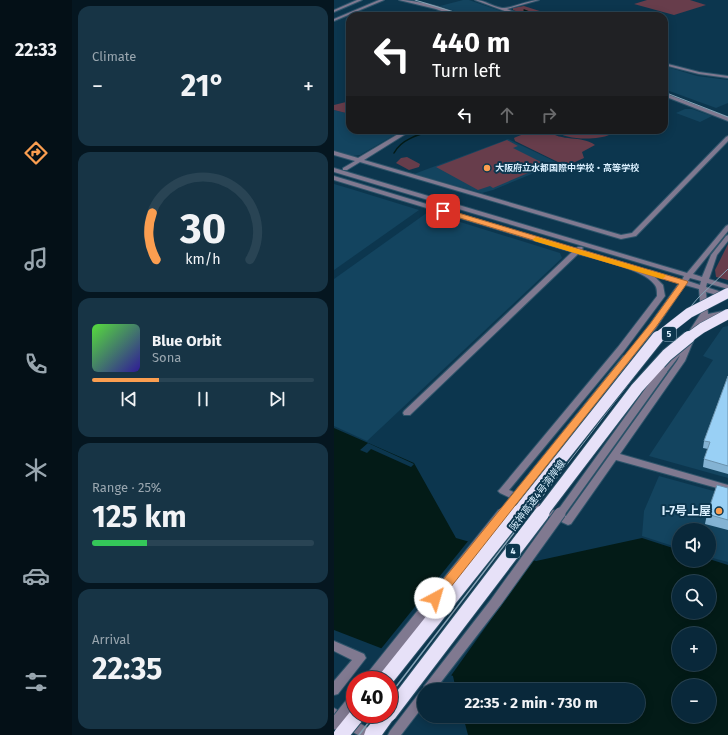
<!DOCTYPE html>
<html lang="en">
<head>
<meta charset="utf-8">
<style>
  :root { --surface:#09283a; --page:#173445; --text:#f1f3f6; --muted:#99a6af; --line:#294454; --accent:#fb9e50 }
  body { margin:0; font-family:"Fira Sans","Noto Sans JP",sans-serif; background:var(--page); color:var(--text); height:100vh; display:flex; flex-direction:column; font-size:15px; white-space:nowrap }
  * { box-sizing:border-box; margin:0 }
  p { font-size:13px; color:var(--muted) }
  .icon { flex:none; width:22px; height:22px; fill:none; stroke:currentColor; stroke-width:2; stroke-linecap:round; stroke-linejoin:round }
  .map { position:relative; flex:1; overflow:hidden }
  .side { display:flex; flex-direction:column; gap:6px; padding:6px; background:#051620; width:262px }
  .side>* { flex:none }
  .hud { position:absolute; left:12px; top:12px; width:322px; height:122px; border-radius:12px; box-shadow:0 2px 10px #0003,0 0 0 1px var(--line); background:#202124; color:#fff; overflow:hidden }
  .tools { position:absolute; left:338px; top:523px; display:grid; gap:8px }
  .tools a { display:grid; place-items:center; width:44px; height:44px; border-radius:50%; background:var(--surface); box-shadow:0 2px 10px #0003,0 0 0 1px var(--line); font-size:20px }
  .speed { position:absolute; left:12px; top:671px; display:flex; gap:8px; font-size:20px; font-weight:700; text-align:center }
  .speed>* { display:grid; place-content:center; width:52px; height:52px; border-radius:50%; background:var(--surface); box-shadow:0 2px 10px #0003,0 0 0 1px var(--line); line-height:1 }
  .speed .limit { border:6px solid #d22; background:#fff; color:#111 }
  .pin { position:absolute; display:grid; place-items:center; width:34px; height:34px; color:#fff; margin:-17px; border-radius:8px; box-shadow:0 2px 6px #0006 }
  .me { position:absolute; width:44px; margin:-22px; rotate:39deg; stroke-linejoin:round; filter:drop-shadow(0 0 3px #0008) }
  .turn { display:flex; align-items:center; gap:14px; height:84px; padding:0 20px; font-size:18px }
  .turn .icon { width:52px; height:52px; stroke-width:2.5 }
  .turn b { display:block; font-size:28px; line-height:34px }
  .lanes { display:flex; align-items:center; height:38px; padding:0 20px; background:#0003; justify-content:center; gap:20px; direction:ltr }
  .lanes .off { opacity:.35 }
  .big { font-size:30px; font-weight:700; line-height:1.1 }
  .side .card { flex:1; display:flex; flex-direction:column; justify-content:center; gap:6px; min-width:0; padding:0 14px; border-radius:12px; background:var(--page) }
  .side .dial { align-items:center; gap:0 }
  .dial svg { height:104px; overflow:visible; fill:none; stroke:var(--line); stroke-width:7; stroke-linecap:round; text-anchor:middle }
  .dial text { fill:var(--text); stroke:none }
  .song { display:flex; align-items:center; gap:12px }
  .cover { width:48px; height:48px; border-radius:6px; background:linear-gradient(135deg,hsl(110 70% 55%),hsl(250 70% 35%)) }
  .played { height:4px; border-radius:2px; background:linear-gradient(90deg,var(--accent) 30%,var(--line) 30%) }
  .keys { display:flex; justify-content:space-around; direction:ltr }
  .heat { display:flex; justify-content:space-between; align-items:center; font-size:22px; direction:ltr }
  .charge { height:6px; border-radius:3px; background:linear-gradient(90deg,#34c759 25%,var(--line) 0) }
  .trip { position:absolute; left:83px; top:683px; width:228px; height:40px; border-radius:20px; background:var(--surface); box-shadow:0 2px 10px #0003,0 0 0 1px var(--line); font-weight:700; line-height:40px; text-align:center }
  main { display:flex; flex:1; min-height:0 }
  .tab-bar { display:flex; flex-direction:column; width:72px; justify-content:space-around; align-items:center; background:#041017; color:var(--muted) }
  .tab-bar .icon { width:28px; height:28px }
  .tab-bar .on { color:var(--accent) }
  .tab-bar b { font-size:18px; color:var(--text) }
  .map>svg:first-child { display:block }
  .built { fill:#13445f }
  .green { fill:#673d4b }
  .water { fill:#031b17; fill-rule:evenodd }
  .pier { fill:#0c364e }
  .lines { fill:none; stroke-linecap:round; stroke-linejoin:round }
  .stream { stroke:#031b17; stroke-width:1.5 }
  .minor-casing { stroke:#2d546a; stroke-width:2 }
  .highway-casing { stroke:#2d546a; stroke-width:2 }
  .minor { fill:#807990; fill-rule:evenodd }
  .highway { fill:#e7e1f8; fill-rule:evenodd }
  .tram-far1 { stroke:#85a3b6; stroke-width:1 }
  .tram { stroke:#85a3b6; stroke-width:1.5 }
  .minor-bridge-far1-casing { stroke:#2d546a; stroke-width:10; stroke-linecap:butt }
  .minor-bridge-casing { stroke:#2d546a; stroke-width:13; stroke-linecap:butt }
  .highway-bridge-far2-casing { stroke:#2d546a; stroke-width:11; stroke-linecap:butt }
  .highway-bridge-far1-casing { stroke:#2d546a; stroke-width:14; stroke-linecap:butt }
  .highway-bridge-casing { stroke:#2d546a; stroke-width:17; stroke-linecap:butt }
  .minor-bridge-far1 { stroke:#807990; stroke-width:8 }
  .minor-bridge { stroke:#807990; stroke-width:11 }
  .highway-bridge-far2 { stroke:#e7e1f8; stroke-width:10 }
  .highway-bridge-far1 { stroke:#e7e1f8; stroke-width:12 }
  .highway-bridge { stroke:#e7e1f8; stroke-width:15 }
  .wall { fill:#84b3d3 }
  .building { fill:#99d0f5; stroke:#6b92ac }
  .route { fill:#fb9e50; stroke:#a36734 }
  .slow { fill:#f59e0b }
  .poi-dot { fill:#fb9e50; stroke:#0c364e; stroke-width:1.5 }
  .labels { text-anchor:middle; stroke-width:4; stroke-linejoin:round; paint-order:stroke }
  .far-poi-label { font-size:9px; font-weight:bold; fill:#d9effe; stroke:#0c364e; text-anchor:start }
  .shield { fill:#0c364e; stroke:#9cb8c9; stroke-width:1 }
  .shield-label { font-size:9px; font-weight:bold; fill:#d9effe }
  .street-label { font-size:10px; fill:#d9effe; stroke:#0c364e }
  .near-poi-label { font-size:12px; font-weight:bold; fill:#d9effe; stroke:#0c364e; text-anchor:end }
</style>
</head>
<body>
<main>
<nav class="tab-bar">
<b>22:33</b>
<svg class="icon on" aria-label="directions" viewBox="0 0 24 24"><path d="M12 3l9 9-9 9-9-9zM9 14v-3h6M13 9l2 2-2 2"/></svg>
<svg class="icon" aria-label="music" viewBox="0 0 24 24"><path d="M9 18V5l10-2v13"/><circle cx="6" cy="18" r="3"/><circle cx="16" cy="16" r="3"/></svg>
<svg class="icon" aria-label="phone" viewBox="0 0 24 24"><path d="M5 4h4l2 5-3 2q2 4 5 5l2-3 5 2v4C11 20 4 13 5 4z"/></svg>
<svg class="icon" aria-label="climate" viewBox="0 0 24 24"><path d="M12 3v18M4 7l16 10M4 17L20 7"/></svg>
<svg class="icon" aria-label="car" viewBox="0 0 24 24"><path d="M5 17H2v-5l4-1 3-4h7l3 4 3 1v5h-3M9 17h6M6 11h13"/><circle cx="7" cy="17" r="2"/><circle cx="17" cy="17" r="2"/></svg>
<svg class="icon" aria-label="filters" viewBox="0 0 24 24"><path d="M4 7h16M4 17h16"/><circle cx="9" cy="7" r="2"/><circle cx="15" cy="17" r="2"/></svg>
</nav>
<section class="side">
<div class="card"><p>Climate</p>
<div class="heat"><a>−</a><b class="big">21°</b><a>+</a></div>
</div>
<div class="card dial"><svg viewBox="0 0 100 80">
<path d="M14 69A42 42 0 1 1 86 69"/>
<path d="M14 69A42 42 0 0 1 11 33" stroke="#fb9e50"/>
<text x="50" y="56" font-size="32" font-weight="700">30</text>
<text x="50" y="72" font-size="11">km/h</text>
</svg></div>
<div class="card">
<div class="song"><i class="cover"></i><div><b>Blue Orbit</b><p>Sona</p></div></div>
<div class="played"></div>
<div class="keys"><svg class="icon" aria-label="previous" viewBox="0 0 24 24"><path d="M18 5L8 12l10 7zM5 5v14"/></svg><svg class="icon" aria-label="pause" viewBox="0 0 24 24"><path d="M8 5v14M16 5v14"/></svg><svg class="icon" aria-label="next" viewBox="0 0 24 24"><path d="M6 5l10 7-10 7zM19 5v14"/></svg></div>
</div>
<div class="card"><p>Range · 25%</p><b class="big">125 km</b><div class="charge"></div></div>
<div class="card"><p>Arrival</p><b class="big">22:35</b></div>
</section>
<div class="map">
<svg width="394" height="735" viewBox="0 0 394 735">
  <rect width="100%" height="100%" fill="#0c364e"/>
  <g class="built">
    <polygon points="129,0 135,0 181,16 134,16 106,6"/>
    <polygon points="330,66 363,76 394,80 394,103 382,108 330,89"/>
    <polygon points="351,109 358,109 378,116 366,122 342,113"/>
    <polygon points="0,110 16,114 16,130 69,130 26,155 18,156 0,150"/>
    <polygon points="174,139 224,163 159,190 148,193 80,174"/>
    <polygon points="0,184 17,189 85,210 0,270"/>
    <polygon points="94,212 226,253 228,258 33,441 0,426 0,279"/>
    <polygon points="394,326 394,478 315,456 379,360 369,356 389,327"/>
    <polygon points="325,476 394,495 394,562 375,557 375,530 345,530 345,548 308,536 310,511"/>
  </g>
  <g class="green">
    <polygon points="313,0 356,0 372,5 340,15 300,4"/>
    <polygon points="190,6 221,16 195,16 179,10 179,8"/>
    <polygon points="16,101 16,114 0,110 0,105"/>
    <path d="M 200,130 L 211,133 L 215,131 C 226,142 248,135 261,145 L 248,152 L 250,158 L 232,166 L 181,141 L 180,138 L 182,137 Z"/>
    <path d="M 222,130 L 249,130 L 257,135 L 266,133 L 275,135 C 265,140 229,141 222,130 Z"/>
    <polygon points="173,140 184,146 179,148 213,165 159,188 156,186 144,190 102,167"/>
    <polygon points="73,157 86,164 85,167 75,170 62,163 67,158"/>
    <polygon points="394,244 394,280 382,277 381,270"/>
  </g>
  <path class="water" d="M 0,428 L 80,463 L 122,538 L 202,561 L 308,538 L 345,550 L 345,560 L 375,560 L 375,559 L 394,565 L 394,735 L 134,735 L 129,716 L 304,716 L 304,690 L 122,690 L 119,676 L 0,630 ZM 345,582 L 375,582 L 375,612 L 345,612 ZM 345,634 L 375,634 L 375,664 L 345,664 ZM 345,686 L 375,686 L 375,716 L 345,716 Z"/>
  <g class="pier">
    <polygon points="34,443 80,464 77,467 37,449 33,453 26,450"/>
    <polygon points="135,540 201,558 116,677 46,650"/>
  </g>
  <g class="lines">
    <g class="stream">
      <polyline points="190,10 205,16"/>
      <path d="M 60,153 C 68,138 87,134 102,130"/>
    </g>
    <g class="minor-casing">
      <g id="minor">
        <polygon points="23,0 28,0 0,12 0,10"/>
        <polygon points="45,0 50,0 0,21 0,19"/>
        <path d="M 65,0 C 82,0 112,7 127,16 L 121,16 L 102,9 Z"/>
        <path d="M 141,0 C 151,0 159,7 168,8 C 176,9 194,0 205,0 L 173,9 L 190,16 L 184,16 Z"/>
        <polygon points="330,63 365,72 394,76 394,78 365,74 330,65"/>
        <polygon points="330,93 394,117 394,121 330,96"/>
        <polygon points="71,130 78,130 30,160 287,235 298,233 392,137 394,136 394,141 302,236 287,239 26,162 13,170 9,170 9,168 21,161 0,155 0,151 24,158"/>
        <path d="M 0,168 L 353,273 L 392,226 L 394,225 L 394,231 L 359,274 L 368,277 L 377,255 L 392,236 L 394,235 L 394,241 L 383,255 L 375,279 L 394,285 L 394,289 L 373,283 L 372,287 L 394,294 L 394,298 L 372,292 L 374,314 L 394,310 L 394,314 C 374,317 372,318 361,335 L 359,335 L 361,337 L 351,361 L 286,454 L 394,485 L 394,491 L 282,460 L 237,524 L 234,525 L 166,493 L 164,491 L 166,489 L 284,347 L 323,296 C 323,291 323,287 320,284 C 309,269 262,259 244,254 L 76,415 L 70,415 L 69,413 L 70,411 L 238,252 L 0,180 L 0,176 L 241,249 L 244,247 L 248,247 L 249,248 L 247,250 L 300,266 L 312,271 L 315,270 L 348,280 L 350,276 L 0,172 ZM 320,276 L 345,283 L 316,324 L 289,358 L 290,360 L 296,360 L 322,328 L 351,285 L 365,289 L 367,313 L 354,333 L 356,335 L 353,337 L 349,347 L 343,347 L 325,371 L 329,374 L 332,373 L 346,355 L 343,361 L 232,516 L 175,490 L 290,351 L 331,296 L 329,285 ZM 356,278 L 367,281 L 366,285 L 354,281 Z"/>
        <polygon points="0,641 30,654 32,658 4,694 0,695 0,681 18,660 0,651"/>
        <polygon points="90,691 90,705 67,735 54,735 56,731 86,692"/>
        <polygon points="0,708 39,731 41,735 24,735 0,721"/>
      </g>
    </g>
    <g class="highway-casing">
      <polygon id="highway" points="55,706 61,709 63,714 48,735 30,735 32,729 45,714 55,714"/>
    </g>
    <use href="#minor" class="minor"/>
    <use href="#highway" class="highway"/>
    <g class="tram-far1">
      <polyline points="81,0 133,16"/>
      <polyline points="330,92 394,117"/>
      <polyline points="195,514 333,334 364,298 394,269"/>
    </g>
    <g class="tram">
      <polyline points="55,685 138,578"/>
      <polyline points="55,696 195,513"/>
      <polyline points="16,735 33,714"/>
      <polyline points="25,735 41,714"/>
    </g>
    <g class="minor-bridge-far1-casing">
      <g id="minor-bridge-far1">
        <polyline points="168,514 293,358"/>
        <polyline points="226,514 329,371"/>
      </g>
    </g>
    <g class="minor-bridge-casing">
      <g id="minor-bridge">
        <polyline points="35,680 169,513"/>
        <polyline points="94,690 162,602 226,513"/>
        <polyline points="0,724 21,698"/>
      </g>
    </g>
    <g class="highway-bridge-far2-casing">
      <g id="highway-bridge-far2">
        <polyline points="323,338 355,313 394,293"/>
        <polyline points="354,338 368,328 394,314"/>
      </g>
    </g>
    <g class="highway-bridge-far1-casing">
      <g id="highway-bridge-far1">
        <polyline points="183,514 324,337"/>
        <polyline points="207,514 303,388 333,355 355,337"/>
      </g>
    </g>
    <g class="highway-bridge-casing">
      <g id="highway-bridge">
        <polyline points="51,680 184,513"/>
        <polyline points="55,714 208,513"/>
        <polyline points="7,735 24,714"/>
      </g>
    </g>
    <use href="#minor-bridge-far1" class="minor-bridge-far1"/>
    <use href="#minor-bridge" class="minor-bridge"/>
    <use href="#highway-bridge-far2" class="highway-bridge-far2"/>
    <use href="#highway-bridge-far1" class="highway-bridge-far1"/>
    <use href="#highway-bridge" class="highway-bridge"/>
  </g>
  <g class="wall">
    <polygon points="394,376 394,474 369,467 370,459 374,449 369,448 370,441"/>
    <polygon points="394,488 394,530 371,524 373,514"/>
  </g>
  <g class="building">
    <polygon points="394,376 394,466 370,459 376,442 370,441"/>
    <polygon points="383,485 394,488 394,520 373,514"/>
  </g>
  <polygon class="route" points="106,209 111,209 353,281 354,282 322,327 105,602 101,603 97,602 95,598 97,595 316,324 345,284 106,212"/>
  <polygon class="slow" points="202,237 331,275 332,276 328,279 325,278 200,241 199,239"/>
  <g class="poi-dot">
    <circle cx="153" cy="168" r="4"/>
    <circle cx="385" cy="511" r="4"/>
  </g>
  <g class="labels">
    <g class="far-poi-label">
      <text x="161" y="171">大阪府立水都国際中学校・高等学校</text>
    </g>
    <g class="shield">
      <rect x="328" y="327" width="14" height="14" rx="3"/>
      <rect x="172" y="544" width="14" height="14" rx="3"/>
    </g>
    <g class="shield-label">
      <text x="335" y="337">5</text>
      <text x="179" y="554">4</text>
    </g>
    <g class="street-label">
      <text transform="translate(203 495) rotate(-53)" y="4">阪神高速4号湾岸線</text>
    </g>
    <g class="near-poi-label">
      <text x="377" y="515">I-7号上屋</text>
    </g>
  </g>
</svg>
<div class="tools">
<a><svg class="icon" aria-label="sound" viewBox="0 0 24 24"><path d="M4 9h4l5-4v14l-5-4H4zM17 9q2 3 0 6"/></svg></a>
<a><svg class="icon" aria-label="search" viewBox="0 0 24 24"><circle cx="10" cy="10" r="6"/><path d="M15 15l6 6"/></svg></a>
<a>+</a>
<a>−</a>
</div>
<div class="speed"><div class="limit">40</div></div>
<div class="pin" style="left:109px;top:211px;background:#d93025"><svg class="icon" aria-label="arrive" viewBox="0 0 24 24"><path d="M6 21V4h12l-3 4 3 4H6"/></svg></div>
<svg class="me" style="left:101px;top:598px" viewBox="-20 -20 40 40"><circle r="19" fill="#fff"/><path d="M0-13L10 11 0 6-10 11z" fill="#fb9e50"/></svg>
<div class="trip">22:35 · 2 min · 730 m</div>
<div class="hud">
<div class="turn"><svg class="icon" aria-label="left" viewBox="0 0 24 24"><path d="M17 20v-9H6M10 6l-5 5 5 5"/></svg><div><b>440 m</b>Turn left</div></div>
<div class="lanes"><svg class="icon" aria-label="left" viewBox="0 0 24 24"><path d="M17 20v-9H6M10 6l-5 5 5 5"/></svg><svg class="icon off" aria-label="ahead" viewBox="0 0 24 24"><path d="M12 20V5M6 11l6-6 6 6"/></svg><svg class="icon off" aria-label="right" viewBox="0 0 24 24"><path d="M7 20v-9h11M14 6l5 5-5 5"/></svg></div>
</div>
</div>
</main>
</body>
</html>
